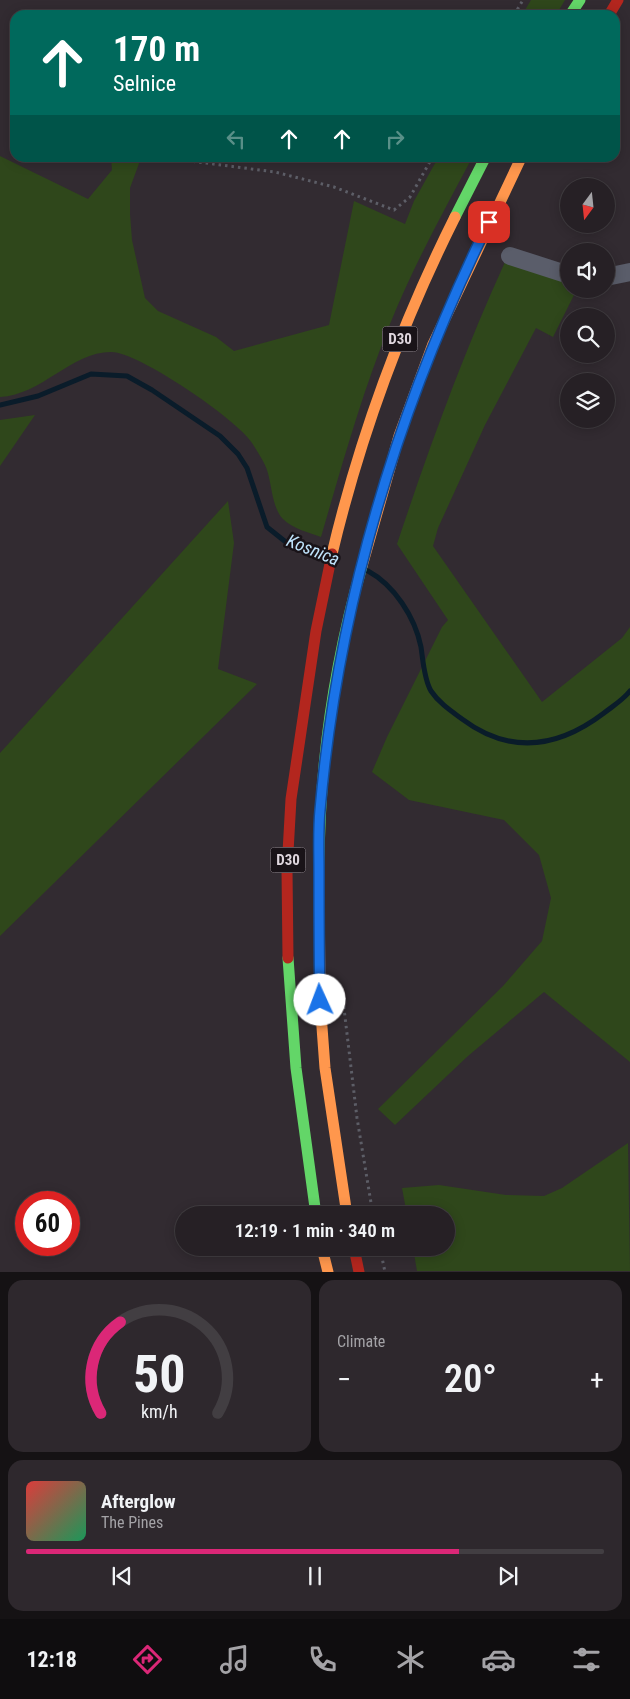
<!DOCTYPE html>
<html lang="en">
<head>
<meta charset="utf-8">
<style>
  :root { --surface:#262025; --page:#2e282d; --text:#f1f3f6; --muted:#a4a3a7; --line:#423e42; --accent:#db2777 }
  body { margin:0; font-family:"Roboto Condensed",sans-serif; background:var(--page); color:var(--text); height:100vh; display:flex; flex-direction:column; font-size:19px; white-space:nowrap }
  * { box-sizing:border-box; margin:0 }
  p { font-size:16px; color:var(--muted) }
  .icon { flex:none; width:28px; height:28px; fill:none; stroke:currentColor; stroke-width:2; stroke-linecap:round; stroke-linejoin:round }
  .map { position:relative; height:1272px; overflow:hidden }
  .sheet { display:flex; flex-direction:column; gap:8px; padding:8px; background:#151214; flex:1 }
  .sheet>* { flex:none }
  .hud { position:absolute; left:10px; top:10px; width:610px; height:152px; border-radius:15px; box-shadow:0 2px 12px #0003,0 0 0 1px var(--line); background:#00695c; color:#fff; overflow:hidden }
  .needle { width:32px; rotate:195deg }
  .buttons { position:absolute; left:560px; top:178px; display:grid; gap:10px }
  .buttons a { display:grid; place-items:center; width:55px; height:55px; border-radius:50%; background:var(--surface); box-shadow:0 2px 12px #0003,0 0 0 1px var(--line); font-size:25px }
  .speed { position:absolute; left:15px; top:1191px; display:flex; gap:10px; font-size:25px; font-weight:700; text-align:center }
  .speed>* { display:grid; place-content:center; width:65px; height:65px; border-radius:50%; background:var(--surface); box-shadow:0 2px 12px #0003,0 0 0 1px var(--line); line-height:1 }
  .speed .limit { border:8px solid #d22; background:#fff; color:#111 }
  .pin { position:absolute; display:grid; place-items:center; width:42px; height:42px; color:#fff; margin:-21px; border-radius:10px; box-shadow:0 2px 8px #0006 }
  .me { position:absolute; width:55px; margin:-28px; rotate:358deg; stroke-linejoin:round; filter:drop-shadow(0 0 4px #0008) }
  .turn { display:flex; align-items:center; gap:18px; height:105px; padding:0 20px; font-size:22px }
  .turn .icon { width:65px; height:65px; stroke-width:2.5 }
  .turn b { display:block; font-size:35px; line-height:42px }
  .lanes { display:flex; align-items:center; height:48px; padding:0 20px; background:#0003; justify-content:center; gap:25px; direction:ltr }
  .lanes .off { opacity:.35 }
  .big { font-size:38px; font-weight:600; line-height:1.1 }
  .sheet .tile { flex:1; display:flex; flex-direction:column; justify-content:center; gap:8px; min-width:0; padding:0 18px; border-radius:15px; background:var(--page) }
  .sheet .dial { align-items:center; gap:0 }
  .dial svg { height:130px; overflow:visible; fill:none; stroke:var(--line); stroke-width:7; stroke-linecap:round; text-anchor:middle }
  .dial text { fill:var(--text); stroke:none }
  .song { display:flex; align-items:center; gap:15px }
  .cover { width:60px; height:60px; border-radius:8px; background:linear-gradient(135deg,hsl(0 70% 55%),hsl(150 70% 35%)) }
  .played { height:5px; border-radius:2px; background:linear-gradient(90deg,var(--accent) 75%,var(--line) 75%) }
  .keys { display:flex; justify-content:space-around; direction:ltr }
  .heat { display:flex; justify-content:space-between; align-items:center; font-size:28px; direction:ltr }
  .sheet .tiles { flex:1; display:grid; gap:8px; grid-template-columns:1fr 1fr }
  .tile:last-child { grid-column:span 2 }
  .trip { position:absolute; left:175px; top:1206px; width:280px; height:50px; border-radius:25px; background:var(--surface); box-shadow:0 2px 12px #0003,0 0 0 1px var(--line); font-weight:600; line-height:50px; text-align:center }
  .tabs { display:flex; height:80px; justify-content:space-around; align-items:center; background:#0f0d0f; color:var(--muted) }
  .tabs .icon { width:35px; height:35px }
  .tabs .active { color:var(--accent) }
  .tabs b { font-size:22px; color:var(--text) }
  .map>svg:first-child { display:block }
  .green { fill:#2f471b }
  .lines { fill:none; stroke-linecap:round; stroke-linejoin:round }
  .stream { stroke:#0a1c2a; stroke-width:5 }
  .path { stroke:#5d5e67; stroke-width:3; stroke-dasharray:2.5 4; stroke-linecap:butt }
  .street { stroke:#5a5d6a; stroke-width:18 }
  .fast { stroke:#63d668; stroke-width:11 }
  .slow { stroke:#ff974d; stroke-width:11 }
  .jam { stroke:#b3261e; stroke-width:11 }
  .route-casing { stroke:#114b97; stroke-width:12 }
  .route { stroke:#1a73e8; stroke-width:9 }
  .labels { text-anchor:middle; stroke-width:5; stroke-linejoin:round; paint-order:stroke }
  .shield { fill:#191318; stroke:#a49ca3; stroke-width:1 }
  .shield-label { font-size:15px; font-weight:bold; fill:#dfd6de }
  .water-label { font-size:18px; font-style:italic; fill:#c0e4fc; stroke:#191318 }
</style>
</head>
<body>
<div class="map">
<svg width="630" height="1272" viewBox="0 0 630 1272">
  <rect width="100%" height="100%" fill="#322b31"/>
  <g class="green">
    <polygon points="531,0 565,0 556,15 522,15"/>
    <path d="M 0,156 L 88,199 L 112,170 L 111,158 L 141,158 L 130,188 L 130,214 L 132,240 L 145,298 L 158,311 L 216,337 L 234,351 L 329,325 L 354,201 L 405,224 L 414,201 L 438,158 L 472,158 C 443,212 413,267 390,324 C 362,393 342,465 321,537 C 308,532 293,529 283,519 C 272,508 272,485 267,470 C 264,461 257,451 252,443 C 238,420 137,351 111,352 C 71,352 42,395 0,397 Z"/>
    <path d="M 505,262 L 569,283 L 569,289 L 577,289 L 553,337 L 536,328 L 485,425 L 438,528 L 433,546 L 542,702 L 622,638 L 630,627 L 630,1062 L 544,992 L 468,1056 L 395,1125 L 378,1109 L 503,986 L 542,941 L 551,898 L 539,855 L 504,820 L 409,800 L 372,772 L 387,737 L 442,627 L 448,620 L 397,544 C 429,448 463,354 505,262 Z"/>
    <polygon points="35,415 0,466 0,420"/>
    <polygon points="228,501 234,543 218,669 257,684 0,936 0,753"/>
    <polygon points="628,1143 630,1271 417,1271 413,1248 446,1248 446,1215 407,1215 402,1188 439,1185 506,1195 544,1196 562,1188"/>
  </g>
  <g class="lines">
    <g class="stream">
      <polyline points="0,405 38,396 91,374 127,376 152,390 220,436 238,454 247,468 267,527 287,543 324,557"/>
      <path d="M 368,571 C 394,585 415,617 421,647 C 423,660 424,679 431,691 C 439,703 451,711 462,719 C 510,755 558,748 604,713 C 613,706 623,700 630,691"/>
    </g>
    <g class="path">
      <polyline points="514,15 523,0"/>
      <polyline points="167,158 275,172 334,187 394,210 410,197 432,158"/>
      <polyline points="343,1000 357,1118 373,1215"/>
      <polyline points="380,1248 385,1272"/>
    </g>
    <g class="street">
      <polyline points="510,256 569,275"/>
      <polyline points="606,277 630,272"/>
    </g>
    <g class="fast">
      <polyline points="570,15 580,0"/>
      <polyline points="455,217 485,158"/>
      <path d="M 319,870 C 319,768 334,664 362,566"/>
      <polyline points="288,958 296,1068 316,1215"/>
    </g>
    <g class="slow">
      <path d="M 332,554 C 360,436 401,325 455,217"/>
      <polyline points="362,566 399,436 433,344 521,158"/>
      <polyline points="319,870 320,1000 325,1068 347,1215"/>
      <polyline points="322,1248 328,1272"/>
    </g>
    <g class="jam">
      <polyline points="609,15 618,0"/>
      <polyline points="288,958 287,870 291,799 316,631 332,554"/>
      <polyline points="354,1248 359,1272"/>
    </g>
  </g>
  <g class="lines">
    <g class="route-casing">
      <path id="route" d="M 320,1000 C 319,957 319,914 319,871 C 319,851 318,830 320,810 C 338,605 398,407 489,222"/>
    </g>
    <use href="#route" class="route"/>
  </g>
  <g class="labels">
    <g class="shield">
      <rect x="382.5" y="326.5" width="35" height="25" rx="4"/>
      <rect x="270.5" y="847.5" width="35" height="25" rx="4"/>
    </g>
    <g class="shield-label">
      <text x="400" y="344">D30</text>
      <text x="288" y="865">D30</text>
    </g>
    <g class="water-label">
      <text transform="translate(313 550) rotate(22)" y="6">Kosnica</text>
    </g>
  </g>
</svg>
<div class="buttons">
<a><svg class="needle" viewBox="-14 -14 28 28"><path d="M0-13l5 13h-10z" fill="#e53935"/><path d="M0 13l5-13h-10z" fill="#a4a3a7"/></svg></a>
<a><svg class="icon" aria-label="sound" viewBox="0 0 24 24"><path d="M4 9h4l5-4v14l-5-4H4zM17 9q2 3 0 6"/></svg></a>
<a><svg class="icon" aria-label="search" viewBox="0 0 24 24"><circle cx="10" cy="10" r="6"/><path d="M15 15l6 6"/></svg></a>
<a><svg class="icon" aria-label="layers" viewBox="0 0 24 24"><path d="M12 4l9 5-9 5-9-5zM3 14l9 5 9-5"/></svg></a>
</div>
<div class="speed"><div class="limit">60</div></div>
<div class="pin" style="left:489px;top:222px;background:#d93025"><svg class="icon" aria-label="arrive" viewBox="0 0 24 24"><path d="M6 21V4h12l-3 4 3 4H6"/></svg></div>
<svg class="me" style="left:320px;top:1000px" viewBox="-20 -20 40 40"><circle r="19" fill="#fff"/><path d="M0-13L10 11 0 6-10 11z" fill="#1a73e8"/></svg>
<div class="trip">12:19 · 1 min · 340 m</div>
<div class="hud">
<div class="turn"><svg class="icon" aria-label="ahead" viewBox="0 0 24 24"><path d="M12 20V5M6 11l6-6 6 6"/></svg><div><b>170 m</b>Selnice</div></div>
<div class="lanes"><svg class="icon off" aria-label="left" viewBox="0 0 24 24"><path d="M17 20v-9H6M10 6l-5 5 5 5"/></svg><svg class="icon" aria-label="ahead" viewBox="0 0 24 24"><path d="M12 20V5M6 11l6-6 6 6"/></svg><svg class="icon" aria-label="ahead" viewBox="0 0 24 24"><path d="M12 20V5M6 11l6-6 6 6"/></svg><svg class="icon off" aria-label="right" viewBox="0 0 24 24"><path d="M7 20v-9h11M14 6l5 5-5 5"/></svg></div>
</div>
</div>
<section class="sheet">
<div class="tiles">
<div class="tile dial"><svg viewBox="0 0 100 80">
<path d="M14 69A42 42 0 1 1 86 69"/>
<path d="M14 69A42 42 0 0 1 26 13" stroke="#db2777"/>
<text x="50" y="56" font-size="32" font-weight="700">50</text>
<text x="50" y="72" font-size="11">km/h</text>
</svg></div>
<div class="tile"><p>Climate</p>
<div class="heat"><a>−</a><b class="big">20°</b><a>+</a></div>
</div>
<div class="tile">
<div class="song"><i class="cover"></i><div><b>Afterglow</b><p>The Pines</p></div></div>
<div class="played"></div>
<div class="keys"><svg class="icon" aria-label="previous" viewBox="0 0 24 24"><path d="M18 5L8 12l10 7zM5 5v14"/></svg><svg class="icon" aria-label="pause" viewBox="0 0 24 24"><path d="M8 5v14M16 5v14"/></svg><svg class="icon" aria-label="next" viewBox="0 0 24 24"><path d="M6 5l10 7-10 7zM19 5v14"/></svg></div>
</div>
</div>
</section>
<nav class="tabs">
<b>12:18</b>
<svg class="icon active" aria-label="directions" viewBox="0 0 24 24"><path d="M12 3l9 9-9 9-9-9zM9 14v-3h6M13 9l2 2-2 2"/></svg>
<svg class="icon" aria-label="music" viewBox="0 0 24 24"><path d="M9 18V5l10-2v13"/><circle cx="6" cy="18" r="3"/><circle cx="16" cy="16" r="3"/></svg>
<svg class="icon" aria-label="phone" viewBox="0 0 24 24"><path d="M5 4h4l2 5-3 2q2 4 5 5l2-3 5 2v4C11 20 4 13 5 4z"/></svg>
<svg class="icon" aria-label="climate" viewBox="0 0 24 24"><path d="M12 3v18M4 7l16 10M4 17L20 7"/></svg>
<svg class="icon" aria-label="car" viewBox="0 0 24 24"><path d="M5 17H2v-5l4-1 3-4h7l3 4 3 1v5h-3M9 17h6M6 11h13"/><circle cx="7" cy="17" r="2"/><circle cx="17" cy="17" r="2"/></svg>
<svg class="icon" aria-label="filters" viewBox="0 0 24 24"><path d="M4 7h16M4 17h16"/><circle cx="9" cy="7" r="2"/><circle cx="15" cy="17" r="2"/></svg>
</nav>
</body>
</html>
